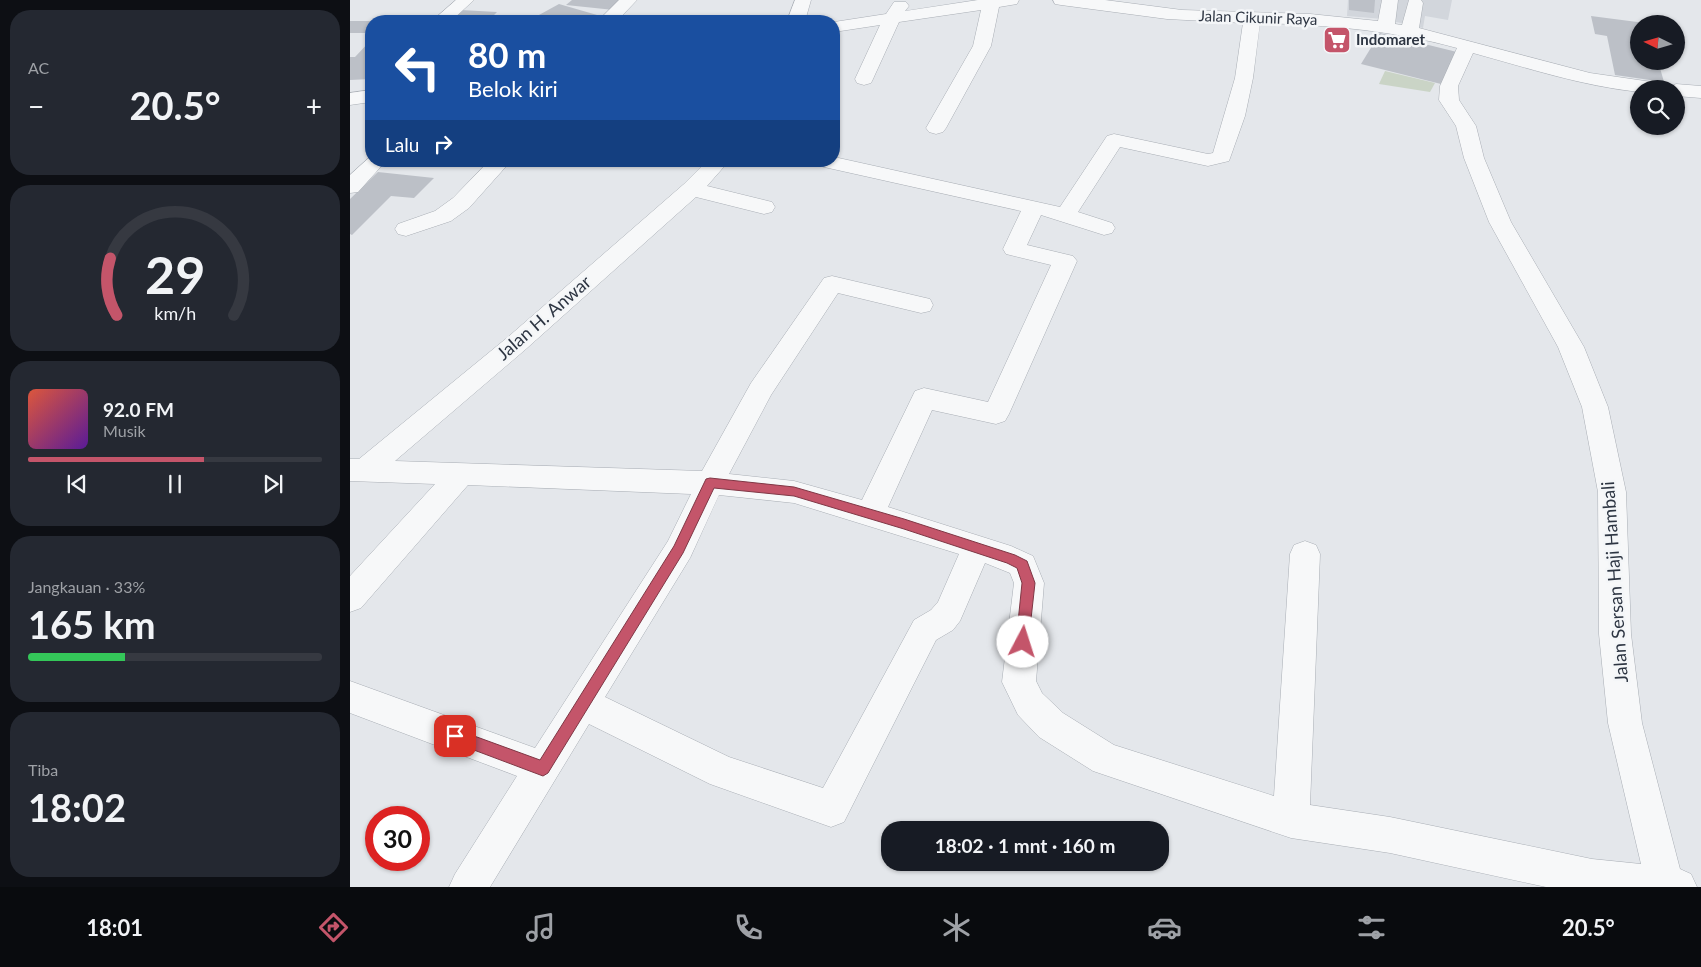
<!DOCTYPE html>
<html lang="id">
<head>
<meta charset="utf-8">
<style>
  :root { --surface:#171b24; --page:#242831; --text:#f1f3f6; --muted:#9ea1a6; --line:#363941; --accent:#c4556a }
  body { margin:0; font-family:Lato,sans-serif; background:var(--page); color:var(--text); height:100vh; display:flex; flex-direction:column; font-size:19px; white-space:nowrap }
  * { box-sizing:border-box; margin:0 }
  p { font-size:16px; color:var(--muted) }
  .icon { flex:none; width:28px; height:28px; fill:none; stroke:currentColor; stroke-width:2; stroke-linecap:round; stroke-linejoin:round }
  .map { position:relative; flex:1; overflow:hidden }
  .details { display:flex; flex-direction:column; gap:10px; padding:10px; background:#0d0f14; width:350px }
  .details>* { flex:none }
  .guide { position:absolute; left:15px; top:15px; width:475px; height:152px; border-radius:20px; box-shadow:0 1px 4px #0004; background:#1a4fa0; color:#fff; overflow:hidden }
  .needle { width:32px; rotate:275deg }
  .fabs { position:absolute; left:1280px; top:15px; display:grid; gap:10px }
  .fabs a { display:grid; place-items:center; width:55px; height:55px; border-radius:50%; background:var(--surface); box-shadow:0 1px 4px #0004; font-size:25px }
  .speed { position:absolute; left:15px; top:806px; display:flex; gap:10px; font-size:25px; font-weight:700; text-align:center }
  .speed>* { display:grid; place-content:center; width:65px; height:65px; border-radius:50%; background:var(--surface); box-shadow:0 1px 4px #0004; line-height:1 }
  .speed .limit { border:8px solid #d22; background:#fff; color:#111 }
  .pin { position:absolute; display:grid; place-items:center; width:42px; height:42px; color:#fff; margin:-21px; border-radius:10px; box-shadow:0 2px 8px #0006 }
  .me { position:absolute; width:55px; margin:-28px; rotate:5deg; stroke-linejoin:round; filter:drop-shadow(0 0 4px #0008) }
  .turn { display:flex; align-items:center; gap:18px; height:105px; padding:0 20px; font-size:22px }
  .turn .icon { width:65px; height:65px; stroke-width:2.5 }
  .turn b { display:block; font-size:35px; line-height:42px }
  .then { display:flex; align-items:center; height:48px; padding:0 20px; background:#0003; gap:10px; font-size:19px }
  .big { font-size:38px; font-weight:700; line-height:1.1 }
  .details .card { flex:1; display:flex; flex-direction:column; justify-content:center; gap:8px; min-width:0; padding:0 18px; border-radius:20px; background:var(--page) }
  .details .dial { align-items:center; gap:0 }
  .dial svg { height:130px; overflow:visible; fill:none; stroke:var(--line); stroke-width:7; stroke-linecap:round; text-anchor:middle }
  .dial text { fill:var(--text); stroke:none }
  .song { display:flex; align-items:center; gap:15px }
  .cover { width:60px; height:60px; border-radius:8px; background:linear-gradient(135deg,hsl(10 70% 55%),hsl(270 70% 35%)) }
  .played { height:5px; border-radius:2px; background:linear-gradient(90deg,var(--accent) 60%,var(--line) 60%) }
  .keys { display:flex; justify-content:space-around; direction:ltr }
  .heat { display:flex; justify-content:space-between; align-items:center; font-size:28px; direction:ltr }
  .charge { height:8px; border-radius:4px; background:linear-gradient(90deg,#34c759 33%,var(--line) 0) }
  .trip { position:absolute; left:531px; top:821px; width:288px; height:50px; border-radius:20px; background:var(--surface); box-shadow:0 1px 4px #0004; font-weight:700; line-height:50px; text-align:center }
  .dock { display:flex; height:80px; justify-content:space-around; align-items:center; background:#090b0e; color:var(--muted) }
  .dock .icon { width:35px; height:35px }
  .dock .on { color:var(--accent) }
  .dock b { font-size:22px; color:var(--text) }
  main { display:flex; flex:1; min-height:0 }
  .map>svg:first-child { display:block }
  .built { fill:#d2d6dc }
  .green { fill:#cad4c6 }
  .building { fill:#bcc0c7 }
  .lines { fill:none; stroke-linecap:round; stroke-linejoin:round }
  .minor-casing { stroke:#a9aeb5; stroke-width:1 }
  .minor { fill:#f7f8f9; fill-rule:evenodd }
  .route { fill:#c4556a; stroke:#7f3745 }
  .labels { text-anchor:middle; stroke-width:5; stroke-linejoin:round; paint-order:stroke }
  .far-street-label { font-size:15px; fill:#2d3542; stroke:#f4f6f8 }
  .far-poi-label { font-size:15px; font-weight:bold; fill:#2d3542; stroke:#f4f6f8; text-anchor:start }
  .street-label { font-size:18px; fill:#2d3542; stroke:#f4f6f8 }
</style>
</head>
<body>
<main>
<section class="details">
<div class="card"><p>AC</p>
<div class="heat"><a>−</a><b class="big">20.5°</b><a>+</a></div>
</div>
<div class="card dial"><svg viewBox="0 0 100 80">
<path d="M14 69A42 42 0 1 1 86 69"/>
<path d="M14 69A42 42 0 0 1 10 34" stroke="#c4556a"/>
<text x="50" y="56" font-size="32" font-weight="700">29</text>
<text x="50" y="72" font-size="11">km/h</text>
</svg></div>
<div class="card">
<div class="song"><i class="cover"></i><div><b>92.0 FM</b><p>Musik</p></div></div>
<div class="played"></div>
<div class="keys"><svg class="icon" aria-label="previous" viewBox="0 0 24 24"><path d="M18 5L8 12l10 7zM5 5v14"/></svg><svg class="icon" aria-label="pause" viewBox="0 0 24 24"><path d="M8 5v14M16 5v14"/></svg><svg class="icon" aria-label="next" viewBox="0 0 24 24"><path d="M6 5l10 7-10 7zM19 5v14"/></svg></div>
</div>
<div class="card"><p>Jangkauan · 33%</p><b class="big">165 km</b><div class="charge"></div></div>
<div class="card"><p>Tiba</p><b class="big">18:02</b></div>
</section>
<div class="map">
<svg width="1351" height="887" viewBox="0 0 1351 887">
  <rect width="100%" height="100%" fill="#e4e7eb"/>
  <polygon class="built" points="998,0 1102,0 1098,20 1075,16 1073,28 1033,19 997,16"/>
  <polygon class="green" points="1035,71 1085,83 1080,92 1029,84"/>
  <g class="building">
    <polygon points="222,0 273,0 264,10 216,5"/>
    <polygon points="999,0 1025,0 1024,13 999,10"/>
    <polygon points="209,4 254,17 247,21 178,21"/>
    <polygon points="111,10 147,12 138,21 107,21 109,19 102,18"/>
    <polygon points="1241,16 1295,23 1289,24 1289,61 1308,61 1314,82 1265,75 1257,36 1245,34"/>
    <polygon points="149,17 174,18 171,21 145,21"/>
    <rect x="0" y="21" width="21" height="12"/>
    <polygon points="1030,33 1111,53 1095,85 1011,64"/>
    <polygon points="21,40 21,79 0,80 0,57 5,57"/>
    <polygon points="28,172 84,178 64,198 41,196 2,235 0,234 0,199"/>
  </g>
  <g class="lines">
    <g class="minor-casing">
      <g id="minor">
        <polygon points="106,0 124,0 101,21 82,21"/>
        <polygon points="269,0 287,0 267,21 248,21"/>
        <polygon points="445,0 461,0 455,21 437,21"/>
        <polygon points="628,0 669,0 667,4 649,7 641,46 596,128 593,132 586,134 579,132 576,128 623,46 631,10 549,22 523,79 521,83 514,85 507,83 505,79 530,25 484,32 484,22 536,14 544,2 556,2 559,6 555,11"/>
        <path d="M 703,0 L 755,0 L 832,10 L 960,14 L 1028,21 L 1032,0 L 1048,0 L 1045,24 L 1052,25 L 1059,0 L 1071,0 L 1073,3 L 1069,28 L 1240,73 L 1309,83 L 1316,85 L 1318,88 L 1326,84 L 1351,86 L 1351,98 L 1326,96 L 1326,89 L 1289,89 L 1289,92 C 1232,86 1178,68 1123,53 L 1108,86 L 1109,100 L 1126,126 L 1134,158 L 1161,222 L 1234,347 L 1258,407 L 1276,492 L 1281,634 L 1292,723 L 1330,869 L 1341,874 L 1347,887 L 1196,887 L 1040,853 L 941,838 L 743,771 L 689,737 L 668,715 L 652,682 L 664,583 L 660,573 L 635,563 L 610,621 L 603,630 L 586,640 L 494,822 L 481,827 L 360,784 L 239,724 L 140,887 L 99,887 L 105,874 L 167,776 L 0,713 L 0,681 L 185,748 L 318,541 L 341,494 L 118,485 L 11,608 L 0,612 L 0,576 L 85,484 L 0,481 L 0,459 L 9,459 L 158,337 L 334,184 L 357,161 L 379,161 L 357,186 L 422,202 L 425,207 L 422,212 L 414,214 L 346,197 L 176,349 L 45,461 L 352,471 L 401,383 L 474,278 L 482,276 L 580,299 L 583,305 L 580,311 L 571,313 L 488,293 L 421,395 L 379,474 L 444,481 L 512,500 L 565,391 L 574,388 L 638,402 L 701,265 L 656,254 L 653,249 L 671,211 L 474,167 L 467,165 L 464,161 L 484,161 L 484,157 L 710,207 L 757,136 L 764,134 L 858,154 L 863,153 L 885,78 L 893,23 L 817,19 L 711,5 L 705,4 ZM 910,23 C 977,25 1042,30 1107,48 L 1090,86 L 1089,100 L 1106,126 L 1114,158 L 1139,222 L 1208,347 L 1232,407 L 1248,492 L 1249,634 L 1258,723 L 1291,864 L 1242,859 L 1040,817 L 960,805 L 970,554 L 966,545 L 955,541 L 944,545 L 940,554 L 924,796 L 764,745 L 713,713 L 692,693 L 686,681 L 694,583 L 683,556 L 661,546 L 538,507 L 582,410 L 646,424 L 655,421 L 659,414 L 727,261 L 723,256 L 677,245 L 691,215 L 754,235 L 762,233 L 765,228 L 762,223 L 728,212 L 770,147 L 858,166 L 879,161 L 895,116 L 903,78 ZM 369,495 L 444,503 L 609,554 L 588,602 L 581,610 L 564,620 L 473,788 L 379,757 L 255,697 L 340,558 Z"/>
        <polygon points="21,90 21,102 0,105 0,93"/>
        <polygon points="21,156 21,161 36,161 8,192 0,193 0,175"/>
        <polygon points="139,161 161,161 119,208 101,221 56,236 48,234 45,229 48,224 85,211 103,198"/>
      </g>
    </g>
    <use href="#minor" class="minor"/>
  </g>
  <polygon class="route" points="360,478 444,487 554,519 665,555 677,561 685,583 678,646 673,648 668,646 666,642 672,583 667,568 657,563 554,529 444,496 364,488 333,553 198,773 193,776 100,741 98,736 100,731 105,729 190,760 324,546 356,479"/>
  <defs>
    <g id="supermarket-square" transform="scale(1.4375)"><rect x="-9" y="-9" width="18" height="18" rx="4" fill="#c4556a" stroke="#f4f6f8"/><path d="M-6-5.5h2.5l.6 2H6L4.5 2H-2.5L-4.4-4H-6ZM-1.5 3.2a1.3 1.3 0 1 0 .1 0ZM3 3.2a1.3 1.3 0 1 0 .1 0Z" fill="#fff"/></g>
  </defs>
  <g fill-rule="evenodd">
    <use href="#supermarket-square" x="987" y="40"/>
  </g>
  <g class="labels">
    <g class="far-street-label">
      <text transform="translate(908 18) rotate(2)" y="5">Jalan Cikunir Raya</text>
    </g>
    <g class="far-poi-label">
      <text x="1006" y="45">Indomaret</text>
    </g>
    <g class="street-label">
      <text transform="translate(194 318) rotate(-41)" y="6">Jalan H. Anwar</text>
      <text transform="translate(1265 582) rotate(-94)" y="6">Jalan Sersan Haji Hambali</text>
    </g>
  </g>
</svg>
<div class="fabs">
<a><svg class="needle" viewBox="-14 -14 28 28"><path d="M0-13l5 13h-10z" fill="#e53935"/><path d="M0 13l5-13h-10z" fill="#9ea1a6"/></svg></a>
<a><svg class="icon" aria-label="search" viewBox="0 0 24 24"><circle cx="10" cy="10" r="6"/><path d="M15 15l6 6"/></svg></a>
</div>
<div class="speed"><div class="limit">30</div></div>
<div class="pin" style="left:105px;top:736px;background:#d93025"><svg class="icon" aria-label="arrive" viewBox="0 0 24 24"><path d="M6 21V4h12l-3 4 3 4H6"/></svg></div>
<svg class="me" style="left:673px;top:642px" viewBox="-20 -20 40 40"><circle r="19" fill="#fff"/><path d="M0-13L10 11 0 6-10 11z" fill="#c4556a"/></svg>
<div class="trip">18:02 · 1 mnt · 160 m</div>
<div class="guide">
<div class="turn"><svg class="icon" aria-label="left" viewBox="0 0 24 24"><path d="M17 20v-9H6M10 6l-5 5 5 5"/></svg><div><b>80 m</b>Belok kiri</div></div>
<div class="then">Lalu<svg class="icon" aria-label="right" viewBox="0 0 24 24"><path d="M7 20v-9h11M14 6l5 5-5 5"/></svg></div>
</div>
</div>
</main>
<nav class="dock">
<b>18:01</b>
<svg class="icon on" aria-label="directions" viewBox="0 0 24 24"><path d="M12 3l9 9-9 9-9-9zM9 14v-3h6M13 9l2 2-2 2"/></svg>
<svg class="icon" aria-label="music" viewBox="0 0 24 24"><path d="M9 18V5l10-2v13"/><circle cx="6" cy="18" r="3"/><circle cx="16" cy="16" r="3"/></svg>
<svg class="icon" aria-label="phone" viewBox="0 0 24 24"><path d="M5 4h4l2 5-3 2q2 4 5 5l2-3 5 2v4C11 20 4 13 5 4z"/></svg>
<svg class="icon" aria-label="climate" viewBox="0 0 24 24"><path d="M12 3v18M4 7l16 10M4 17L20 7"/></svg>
<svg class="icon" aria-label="car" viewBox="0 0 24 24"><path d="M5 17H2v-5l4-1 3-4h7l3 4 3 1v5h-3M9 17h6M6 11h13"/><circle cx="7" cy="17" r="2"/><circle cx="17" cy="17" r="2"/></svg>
<svg class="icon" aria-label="filters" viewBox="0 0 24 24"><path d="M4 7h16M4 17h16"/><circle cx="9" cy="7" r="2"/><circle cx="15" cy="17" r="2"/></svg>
<b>20.5°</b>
</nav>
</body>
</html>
